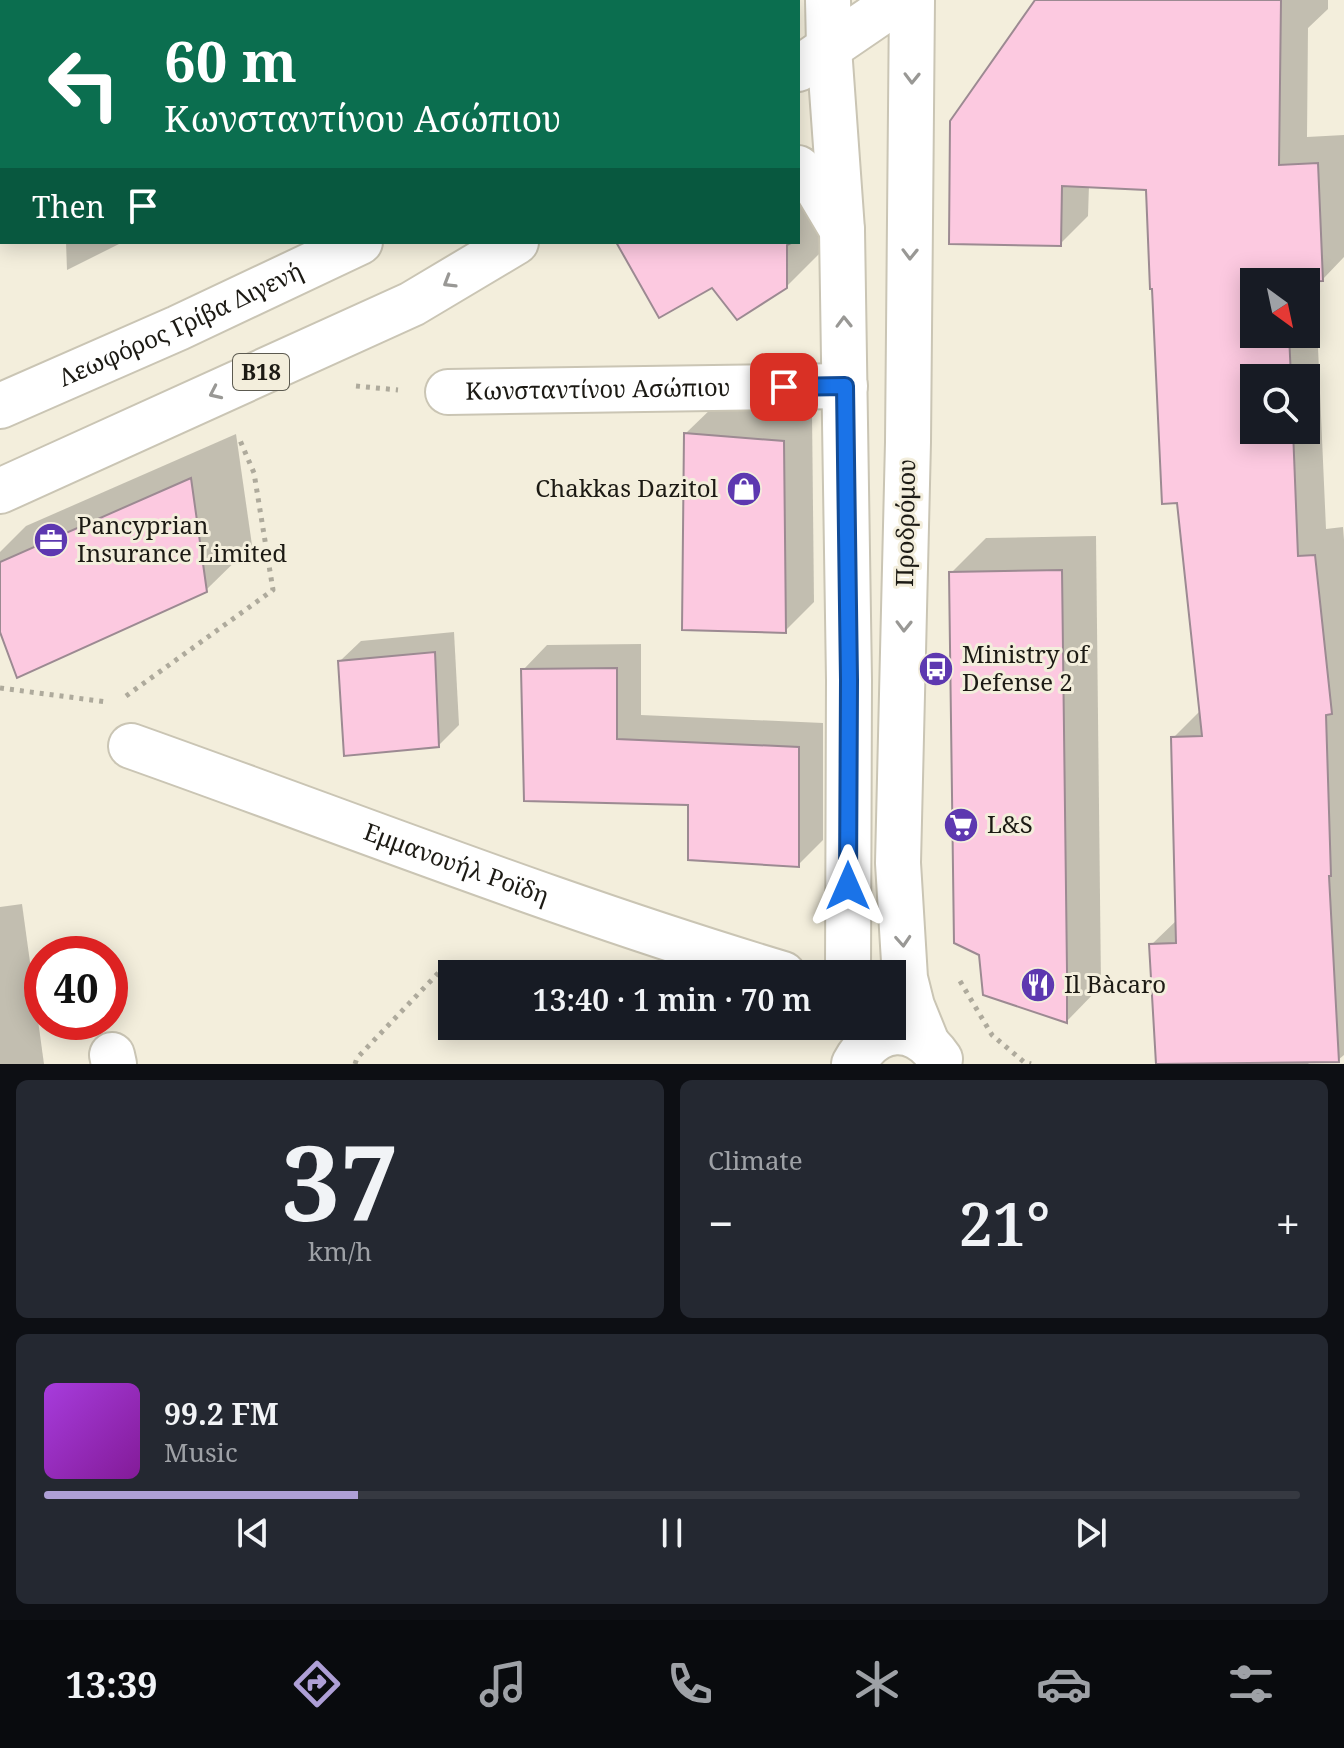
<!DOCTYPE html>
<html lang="en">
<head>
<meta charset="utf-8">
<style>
  :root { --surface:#171b24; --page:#242831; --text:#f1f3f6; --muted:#9ea1a6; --line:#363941; --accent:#ae9fd6 }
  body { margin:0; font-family:"Noto Serif",serif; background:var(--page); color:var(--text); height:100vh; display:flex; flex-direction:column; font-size:30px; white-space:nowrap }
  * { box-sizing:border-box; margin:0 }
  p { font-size:26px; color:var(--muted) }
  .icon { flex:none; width:44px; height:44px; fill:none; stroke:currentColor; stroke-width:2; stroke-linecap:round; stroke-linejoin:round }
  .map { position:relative; height:1064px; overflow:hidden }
  .side { display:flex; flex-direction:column; gap:16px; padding:16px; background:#0d0f14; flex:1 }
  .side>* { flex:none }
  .banner { position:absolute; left:0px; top:0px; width:800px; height:244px; box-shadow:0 4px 20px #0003; background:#0b6e4f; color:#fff; overflow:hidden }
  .needle { width:52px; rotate:147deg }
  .controls { position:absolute; left:1240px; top:268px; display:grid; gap:16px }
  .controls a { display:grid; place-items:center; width:80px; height:80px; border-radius:0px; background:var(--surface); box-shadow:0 4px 20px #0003; font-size:40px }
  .speed { position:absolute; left:24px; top:936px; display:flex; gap:16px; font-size:40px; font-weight:700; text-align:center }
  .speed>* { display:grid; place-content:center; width:104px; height:104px; border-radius:50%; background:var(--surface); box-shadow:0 4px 20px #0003; line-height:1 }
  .speed .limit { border:12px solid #d22; background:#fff; color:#111 }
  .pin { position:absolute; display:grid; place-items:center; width:68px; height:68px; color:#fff; margin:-34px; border-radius:16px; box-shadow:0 4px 12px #0006 }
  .me { position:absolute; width:88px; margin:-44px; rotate:0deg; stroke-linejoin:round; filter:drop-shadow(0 0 6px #0008) }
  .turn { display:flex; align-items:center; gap:28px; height:168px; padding:0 32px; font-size:36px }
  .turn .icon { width:104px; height:104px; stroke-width:2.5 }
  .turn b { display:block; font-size:56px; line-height:68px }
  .then { display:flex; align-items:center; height:76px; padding:0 32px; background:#0003; gap:16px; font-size:30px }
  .big { font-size:60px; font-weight:600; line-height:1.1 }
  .side .tile { flex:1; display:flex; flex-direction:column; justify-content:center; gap:12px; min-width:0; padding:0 28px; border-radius:12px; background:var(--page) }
  .side .dial { align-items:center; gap:0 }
  .dial b { font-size:104px; line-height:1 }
  .song { display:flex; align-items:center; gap:24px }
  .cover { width:96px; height:96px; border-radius:12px; background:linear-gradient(135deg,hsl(280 70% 55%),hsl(290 70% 35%)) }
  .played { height:8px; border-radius:4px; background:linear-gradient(90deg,var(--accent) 25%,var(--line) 25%) }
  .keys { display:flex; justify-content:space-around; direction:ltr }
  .heat { display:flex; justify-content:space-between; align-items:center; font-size:44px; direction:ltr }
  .side .tiles { flex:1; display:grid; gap:16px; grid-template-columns:1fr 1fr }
  .tile:last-child { grid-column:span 2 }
  .trip { position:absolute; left:438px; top:960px; width:468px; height:80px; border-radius:0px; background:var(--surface); box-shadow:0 4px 20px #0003; font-weight:600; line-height:80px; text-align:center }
  .dock { display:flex; height:128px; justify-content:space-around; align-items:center; background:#090b0e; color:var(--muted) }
  .dock .icon { width:56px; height:56px }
  .dock .current { color:var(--accent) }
  .dock b { font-size:36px; color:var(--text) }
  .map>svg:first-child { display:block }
  .shadow { fill:#0003; fill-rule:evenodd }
  .building { fill:#fcc9e0; stroke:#9c8a92; stroke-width:2 }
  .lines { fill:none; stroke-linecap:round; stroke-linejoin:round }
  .street-casing { stroke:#cac5b4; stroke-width:48 }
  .secondary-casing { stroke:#cac5b4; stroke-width:48 }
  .primary-casing { stroke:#cac5b4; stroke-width:48 }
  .path { stroke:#aeaa9c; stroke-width:5; stroke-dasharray:4 6; stroke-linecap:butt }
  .street { stroke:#fff; stroke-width:44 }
  .secondary { stroke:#fff; stroke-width:44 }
  .primary { stroke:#fff; stroke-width:44 }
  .oneway { stroke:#999895 }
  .route-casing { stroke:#114b97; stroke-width:20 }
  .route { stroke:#1a73e8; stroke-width:14 }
  .labels { text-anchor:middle; stroke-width:6; stroke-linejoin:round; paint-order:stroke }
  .shield { fill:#f3eedc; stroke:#5c5a50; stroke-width:2 }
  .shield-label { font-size:22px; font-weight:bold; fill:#1c1a14 }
  .street-label { font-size:24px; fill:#1c1a14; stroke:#f3eedc }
  .poi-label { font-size:24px; fill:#1c1a14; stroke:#f3eedc; text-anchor:start }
</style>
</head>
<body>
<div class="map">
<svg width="1344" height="1064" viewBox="0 0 1344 1064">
  <rect width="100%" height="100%" fill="#f3eedc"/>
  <g class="shadow">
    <polygon points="226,0 603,0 600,2 227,2"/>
    <path d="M 1038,0 L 1328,0 L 1328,9 L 1308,28 L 1307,137 L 1344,135 L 1344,257 L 1323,279 L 1315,279 L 1326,529 L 1343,527 L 1344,540 L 1344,1055 L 1338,1060 L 1310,1062 L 1308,1064 L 1158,1064 L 1151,945 L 1178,919 L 1173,738 L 1201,710 L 1148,188 L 1089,185 L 1088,216 L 1060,244 ZM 1254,282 L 1306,282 L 1306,334 L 1254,334 ZM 1254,378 L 1306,378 L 1306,430 L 1254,430 Z"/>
    <polygon points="798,144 829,154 829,244 786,287 712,286 630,242 798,242"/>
    <polygon points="66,242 123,242 67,270"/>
    <polygon points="715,405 812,413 814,602 785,631 686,433"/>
    <polygon points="236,434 252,545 206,590 0,626 0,552 26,526"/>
    <polygon points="1096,536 1101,986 1067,1021 951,573 986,538"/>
    <polygon points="454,632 459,725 439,745 340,661 361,641"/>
    <polygon points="641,644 641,715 823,723 823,840 798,865 690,803 523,670 547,645"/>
    <polygon points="22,904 44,1064 0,1064 0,907"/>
  </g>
  <g class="building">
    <polygon points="1035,0 1281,0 1279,165 1318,163 1323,281 1254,282 1254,334 1289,334 1291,378 1254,378 1254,430 1293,430 1298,556 1315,555 1332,714 1326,715 1331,876 1329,876 1339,1062 1156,1064 1149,944 1176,943 1171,737 1202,736 1177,503 1162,504 1152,289 1150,289 1146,190 1062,186 1061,246 949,244 950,121"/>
    <polygon points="616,242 793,242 787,245 787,288 737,320 712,288 659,318"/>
    <polygon points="684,433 784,441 786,633 682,630"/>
    <polygon points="191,478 207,592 17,678 0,632 0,562"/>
    <polygon points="1062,570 1067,970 1067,1023 983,995 979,955 954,943 949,572"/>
    <polygon points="435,652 439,747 344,756 338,661"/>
    <polygon points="617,668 617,739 799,747 799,867 688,860 688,805 524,801 521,669"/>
  </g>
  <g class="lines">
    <g class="street-casing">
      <g id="street">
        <path id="s1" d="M 448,392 L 845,386"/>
        <path id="s2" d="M 131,746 C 348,823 562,908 783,974"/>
        <polyline points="112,1055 114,1064"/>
      </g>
    </g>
    <g class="secondary-casing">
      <g id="secondary">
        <polyline points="828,0 829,48 842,230 849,680 848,974"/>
        <polyline points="912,0 908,442 898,863 905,978 912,1006 927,1043"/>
        <path d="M 854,1064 C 875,1024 915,1021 940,1059"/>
      </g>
    </g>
    <g class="primary-casing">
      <g id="primary">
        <polyline points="755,2 758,0"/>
        <polyline points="798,69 899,0"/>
        <polyline points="798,168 814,183 842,230"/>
        <path id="s3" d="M 0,406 L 178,328 L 360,242"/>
        <polyline points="0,491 412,304 516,242"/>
      </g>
    </g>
    <g class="path">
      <polyline points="686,2 690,0"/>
      <polyline points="356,386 398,390"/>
      <polyline points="0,688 107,702"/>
      <polyline points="126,696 273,590 254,473 239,438"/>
      <polyline points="960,981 992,1035 1024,1062 1031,1064"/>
      <polyline points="355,1064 357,1058 443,968"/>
    </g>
    <use href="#street" class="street"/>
    <use href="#secondary" class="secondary"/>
    <use href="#primary" class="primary"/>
  </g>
  <defs><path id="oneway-chevron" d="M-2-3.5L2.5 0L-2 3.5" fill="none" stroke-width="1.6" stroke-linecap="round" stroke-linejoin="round" transform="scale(2)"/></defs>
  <g class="oneway">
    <use href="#oneway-chevron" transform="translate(912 78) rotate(91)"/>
    <use href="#oneway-chevron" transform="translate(910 254) rotate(91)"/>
    <use href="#oneway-chevron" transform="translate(449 282) rotate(149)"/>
    <use href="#oneway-chevron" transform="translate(844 322) rotate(-91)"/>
    <use href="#oneway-chevron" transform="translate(215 393) rotate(155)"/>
    <use href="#oneway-chevron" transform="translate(904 626) rotate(91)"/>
    <use href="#oneway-chevron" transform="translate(903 941) rotate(86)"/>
  </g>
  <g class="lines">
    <g class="route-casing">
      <polyline id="route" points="784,387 845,386 849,680 848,886"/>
    </g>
    <use href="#route" class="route"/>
  </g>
  <defs>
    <g id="shop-disc" transform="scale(1.8)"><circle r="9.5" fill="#5d38b0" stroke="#f3eedc"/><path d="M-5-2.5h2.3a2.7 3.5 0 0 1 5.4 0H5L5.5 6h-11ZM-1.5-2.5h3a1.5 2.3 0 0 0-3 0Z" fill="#fff"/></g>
    <g id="office-disc" transform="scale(1.8)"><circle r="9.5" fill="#5d38b0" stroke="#f3eedc"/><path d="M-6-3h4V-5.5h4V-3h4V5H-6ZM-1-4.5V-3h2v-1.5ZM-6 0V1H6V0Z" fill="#fff"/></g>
    <g id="bus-disc" transform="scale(1.8)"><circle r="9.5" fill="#5d38b0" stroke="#f3eedc"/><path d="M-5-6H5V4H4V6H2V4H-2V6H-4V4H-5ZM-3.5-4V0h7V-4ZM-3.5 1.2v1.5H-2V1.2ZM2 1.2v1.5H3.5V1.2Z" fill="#fff"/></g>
    <g id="supermarket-disc" transform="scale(1.8)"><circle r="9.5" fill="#5d38b0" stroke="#f3eedc"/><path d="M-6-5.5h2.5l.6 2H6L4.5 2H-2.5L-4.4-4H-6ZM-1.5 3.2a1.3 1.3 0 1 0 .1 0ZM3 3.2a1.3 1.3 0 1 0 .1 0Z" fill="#fff"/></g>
    <g id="restaurant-disc" transform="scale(1.8)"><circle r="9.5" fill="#5d38b0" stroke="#f3eedc"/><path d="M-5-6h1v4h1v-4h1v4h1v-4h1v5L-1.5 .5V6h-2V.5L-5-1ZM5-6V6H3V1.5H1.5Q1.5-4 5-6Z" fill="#fff"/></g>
  </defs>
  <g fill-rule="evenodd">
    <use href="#shop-disc" x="744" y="489"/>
    <use href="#office-disc" x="51" y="540"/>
    <use href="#bus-disc" x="936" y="669"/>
    <use href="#supermarket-disc" x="961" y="825"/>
    <use href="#restaurant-disc" x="1038" y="985"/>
  </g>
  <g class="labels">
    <rect class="shield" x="233" y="354" width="56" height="36" rx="6"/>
    <g class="shield-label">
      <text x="261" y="380">B18</text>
    </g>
    <g class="street-label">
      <text dy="8" stroke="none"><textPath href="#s3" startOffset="198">Λεωφόρος Γρίβα Διγενή</textPath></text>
      <text dy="8" stroke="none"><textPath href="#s1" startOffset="150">Κωνσταντίνου Ασώπιου</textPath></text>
      <text transform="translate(906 523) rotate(-89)" y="8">Προδρόμου</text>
      <text dy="8" stroke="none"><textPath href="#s2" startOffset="346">Εμμανουήλ Ροϊδη</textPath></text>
    </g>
    <g class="poi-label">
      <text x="718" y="497" text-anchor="end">Chakkas Dazitol</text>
      <text x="77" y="534">Pancyprian<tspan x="77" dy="28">Insurance Limited</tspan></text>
      <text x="962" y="663">Ministry of<tspan x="962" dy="28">Defense 2</tspan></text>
      <text x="987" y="833">L&amp;S</text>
      <text x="1064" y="993">Il Bàcaro</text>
    </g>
  </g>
</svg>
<div class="controls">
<a><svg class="needle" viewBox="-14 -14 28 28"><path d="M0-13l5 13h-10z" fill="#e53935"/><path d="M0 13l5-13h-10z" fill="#9ea1a6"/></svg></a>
<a><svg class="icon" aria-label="search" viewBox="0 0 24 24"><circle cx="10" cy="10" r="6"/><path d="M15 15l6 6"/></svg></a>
</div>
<div class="speed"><div class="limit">40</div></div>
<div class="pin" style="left:784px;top:387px;background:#d93025"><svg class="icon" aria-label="arrive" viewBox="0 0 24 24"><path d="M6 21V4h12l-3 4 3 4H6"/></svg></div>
<svg class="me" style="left:848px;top:886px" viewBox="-20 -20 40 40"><path d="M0-17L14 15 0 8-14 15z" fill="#1a73e8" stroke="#fff" stroke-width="4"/></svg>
<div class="trip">13:40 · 1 min · 70 m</div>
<div class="banner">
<div class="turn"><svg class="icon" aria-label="left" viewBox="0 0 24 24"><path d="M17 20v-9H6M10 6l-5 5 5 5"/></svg><div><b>60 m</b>Κωνσταντίνου Ασώπιου</div></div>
<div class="then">Then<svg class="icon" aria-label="arrive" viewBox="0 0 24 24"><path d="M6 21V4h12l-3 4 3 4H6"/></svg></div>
</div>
</div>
<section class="side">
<div class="tiles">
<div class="tile dial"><b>37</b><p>km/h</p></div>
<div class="tile"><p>Climate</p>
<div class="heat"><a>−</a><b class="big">21°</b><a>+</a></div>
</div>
<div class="tile">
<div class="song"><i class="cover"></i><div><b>99.2 FM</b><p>Music</p></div></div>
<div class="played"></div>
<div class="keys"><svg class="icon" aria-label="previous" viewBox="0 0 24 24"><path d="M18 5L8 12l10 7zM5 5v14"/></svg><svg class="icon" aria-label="pause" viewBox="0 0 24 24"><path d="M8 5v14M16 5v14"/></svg><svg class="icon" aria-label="next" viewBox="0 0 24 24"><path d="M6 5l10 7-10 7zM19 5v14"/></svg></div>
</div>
</div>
</section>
<nav class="dock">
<b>13:39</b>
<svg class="icon current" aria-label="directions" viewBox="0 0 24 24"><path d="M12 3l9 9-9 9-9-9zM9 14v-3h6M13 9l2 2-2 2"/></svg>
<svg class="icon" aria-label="music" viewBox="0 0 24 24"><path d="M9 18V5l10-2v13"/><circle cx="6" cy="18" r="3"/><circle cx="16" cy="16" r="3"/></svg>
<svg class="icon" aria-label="phone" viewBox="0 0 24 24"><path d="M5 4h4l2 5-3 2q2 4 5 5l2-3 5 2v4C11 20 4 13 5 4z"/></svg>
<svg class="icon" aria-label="climate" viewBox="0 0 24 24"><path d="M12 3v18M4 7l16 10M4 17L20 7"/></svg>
<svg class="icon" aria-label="car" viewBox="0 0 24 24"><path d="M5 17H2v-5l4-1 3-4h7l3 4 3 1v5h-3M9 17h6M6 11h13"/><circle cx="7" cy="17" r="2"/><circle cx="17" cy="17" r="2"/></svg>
<svg class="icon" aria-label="filters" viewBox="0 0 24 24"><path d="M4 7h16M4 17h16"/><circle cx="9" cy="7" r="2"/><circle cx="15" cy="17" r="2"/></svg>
</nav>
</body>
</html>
